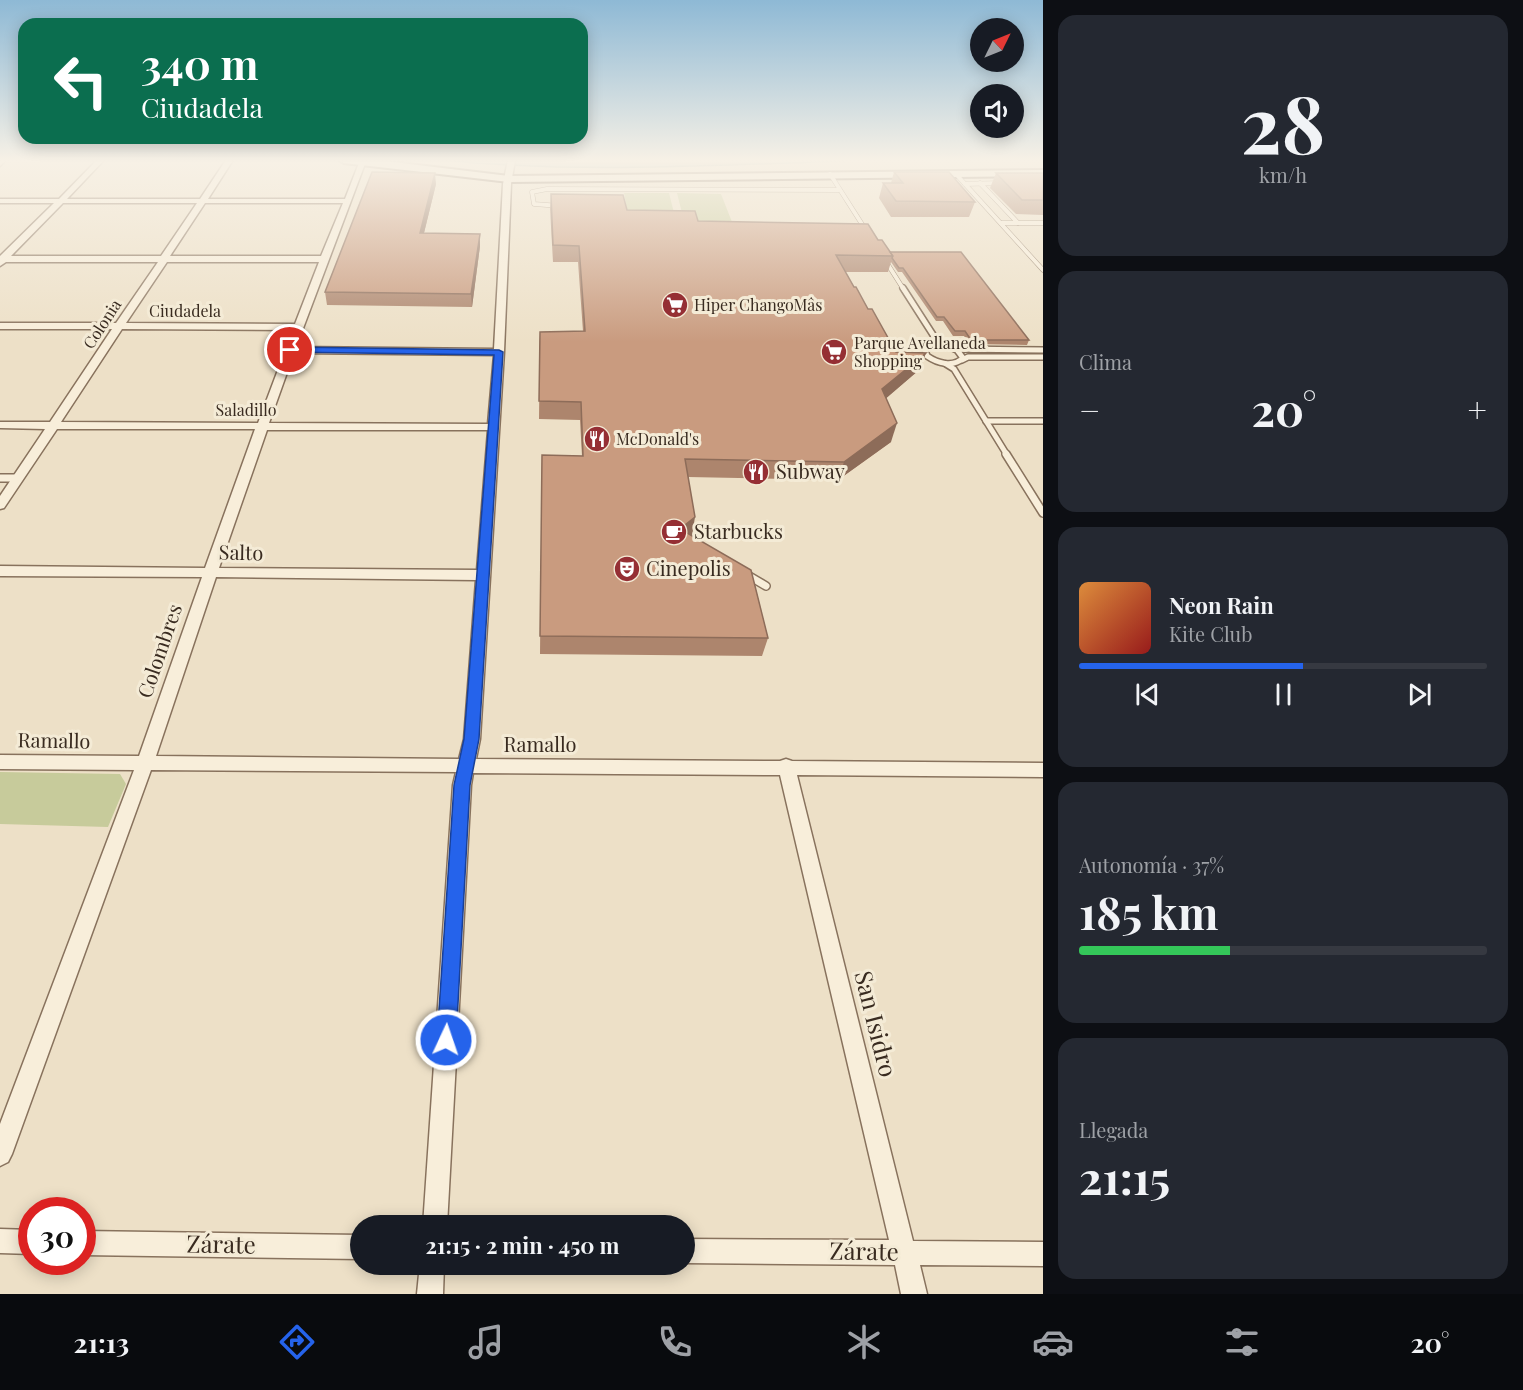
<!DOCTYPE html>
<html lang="es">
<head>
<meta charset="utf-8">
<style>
  :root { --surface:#171b24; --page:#242831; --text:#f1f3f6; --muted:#9ea1a6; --line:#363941; --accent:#2563eb }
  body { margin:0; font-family:"Playfair Display",serif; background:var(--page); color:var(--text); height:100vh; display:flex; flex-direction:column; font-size:22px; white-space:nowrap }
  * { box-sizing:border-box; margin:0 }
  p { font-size:20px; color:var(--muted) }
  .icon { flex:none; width:33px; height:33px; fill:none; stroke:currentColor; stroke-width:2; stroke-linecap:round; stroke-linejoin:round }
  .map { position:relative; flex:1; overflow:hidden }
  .panel { display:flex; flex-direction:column; gap:15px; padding:15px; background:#0d0f14; width:480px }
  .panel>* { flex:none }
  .hud { position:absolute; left:18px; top:18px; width:570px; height:126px; border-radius:18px; box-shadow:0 3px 15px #0003; background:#0b6e4f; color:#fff; overflow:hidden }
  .needle { width:39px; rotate:47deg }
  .fabs { position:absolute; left:970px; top:18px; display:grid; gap:12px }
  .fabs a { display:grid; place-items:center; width:54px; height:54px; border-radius:50%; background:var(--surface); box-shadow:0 3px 15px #0003; font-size:30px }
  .speed { position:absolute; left:18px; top:1197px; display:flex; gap:12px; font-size:30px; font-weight:700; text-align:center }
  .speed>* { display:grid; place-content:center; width:78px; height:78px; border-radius:50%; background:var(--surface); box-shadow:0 3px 15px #0003; line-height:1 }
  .speed .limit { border:9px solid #d22; background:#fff; color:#111 }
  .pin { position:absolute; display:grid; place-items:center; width:51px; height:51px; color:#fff; margin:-26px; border:3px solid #fff; border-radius:50%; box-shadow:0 2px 6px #0007 }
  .me { position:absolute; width:66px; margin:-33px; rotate:3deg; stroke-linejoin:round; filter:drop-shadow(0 0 4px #0008) }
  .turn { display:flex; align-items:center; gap:21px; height:126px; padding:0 24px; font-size:27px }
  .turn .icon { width:78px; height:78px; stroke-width:2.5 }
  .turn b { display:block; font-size:42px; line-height:51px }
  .big { font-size:45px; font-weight:700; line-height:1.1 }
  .panel .tile { flex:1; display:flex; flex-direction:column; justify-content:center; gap:9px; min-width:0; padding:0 21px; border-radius:18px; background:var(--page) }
  .panel .dial { align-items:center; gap:0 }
  .dial b { font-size:78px; line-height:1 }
  .song { display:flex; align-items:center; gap:18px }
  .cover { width:72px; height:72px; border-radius:9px; background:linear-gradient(135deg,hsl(30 70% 55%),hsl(0 70% 35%)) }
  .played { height:6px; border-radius:3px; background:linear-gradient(90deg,var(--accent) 55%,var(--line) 55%) }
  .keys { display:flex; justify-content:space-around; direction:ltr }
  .heat { display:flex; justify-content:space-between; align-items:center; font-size:33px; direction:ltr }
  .charge { height:9px; border-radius:4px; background:linear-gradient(90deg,#34c759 37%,var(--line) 0) }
  .trip { position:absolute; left:350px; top:1215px; width:345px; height:60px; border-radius:30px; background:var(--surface); box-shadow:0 3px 15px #0003; font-weight:700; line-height:60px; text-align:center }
  .tab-bar { display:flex; height:96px; justify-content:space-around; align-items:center; background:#090b0e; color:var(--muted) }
  .tab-bar .icon { width:42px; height:42px }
  .tab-bar .on { color:var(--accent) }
  .tab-bar b { font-size:27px; color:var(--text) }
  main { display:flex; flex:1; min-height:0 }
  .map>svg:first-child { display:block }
  .green { fill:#c7cb9b }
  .water { fill:#a8c1b9; stroke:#6f8f86; stroke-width:1.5 }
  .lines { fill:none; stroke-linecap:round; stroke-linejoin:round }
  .service-far2-casing { stroke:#88725d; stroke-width:5 }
  .service-far1-casing { stroke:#88725d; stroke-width:8 }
  .service-casing { stroke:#88725d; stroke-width:10 }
  .minor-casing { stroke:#88725d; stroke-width:3 }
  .secondary-casing { stroke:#6a5340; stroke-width:4 }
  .service-far2 { stroke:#f8eeda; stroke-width:4 }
  .service-far1 { stroke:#f8eeda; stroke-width:5 }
  .service { stroke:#f8eeda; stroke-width:7 }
  .minor { fill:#f8eeda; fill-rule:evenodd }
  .secondary { fill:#f8eeda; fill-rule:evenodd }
  .wall { fill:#ad856d }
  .shaded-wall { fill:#8d6c59 }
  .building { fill:#c99b7f; stroke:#8d6c59; stroke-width:1.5 }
  .route { fill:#2563eb; stroke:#184099; stroke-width:1.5 }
  .labels { text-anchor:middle; stroke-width:6; stroke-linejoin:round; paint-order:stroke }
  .far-poi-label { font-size:16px; fill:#392b20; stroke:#f4ebd6; text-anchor:start }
  .far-street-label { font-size:16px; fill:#392b20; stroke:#f4ebd6 }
  .poi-label { font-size:20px; fill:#392b20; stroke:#f4ebd6; text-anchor:start }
  .street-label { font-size:20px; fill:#392b20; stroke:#f4ebd6 }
  .near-street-label { font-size:24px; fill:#392b20; stroke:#f4ebd6 }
</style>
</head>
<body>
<main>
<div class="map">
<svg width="1043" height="1294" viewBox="0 0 1043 1294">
  <rect width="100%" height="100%" fill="#ede0c7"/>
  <g class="green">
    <polygon points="624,193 669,193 676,221 629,221"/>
    <polygon points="677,193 721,194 732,222 684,221"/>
    <polygon points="0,772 120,774 126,784 108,827 0,824"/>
  </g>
  <path class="water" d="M 442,160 L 865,160 C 724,165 582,174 442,160 Z"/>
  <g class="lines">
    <g class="service-far2-casing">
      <g id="service-far2">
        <polyline points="955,173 1043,270"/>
        <polyline points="830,174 867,232"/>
        <polyline points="980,183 1018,223"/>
        <polyline points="965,184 1000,183"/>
        <polyline points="560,206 534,204 532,192 547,189 839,190"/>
        <polyline points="1001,223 1043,223"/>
        <polyline points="885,260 904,290"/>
      </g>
    </g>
    <g class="service-far1-casing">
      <g id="service-far1">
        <path d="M 903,288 L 937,341 L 957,350 L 963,358 C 953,368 937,363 927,356 L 925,350 L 932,346 L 947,346"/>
        <polyline points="958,349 1043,350"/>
        <polyline points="962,360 968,357 1043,357"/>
        <polyline points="946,364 954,369 1007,455"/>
        <polyline points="986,421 1043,421"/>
      </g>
    </g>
    <g class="service-casing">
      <g id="service">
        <polyline points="1006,454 1043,513"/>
        <polyline points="0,478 19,478"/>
        <polyline points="744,573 766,586"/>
      </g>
    </g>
    <g class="minor-casing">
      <g id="minor">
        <polygon points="0,160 6,160 0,166"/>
        <path d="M 97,160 L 104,160 L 67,199 L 200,199 L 226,160 L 233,160 L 208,199 L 345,199 L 359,163 L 366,161 L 296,347 L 494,349 L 503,184 L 508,160 L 515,160 L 511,184 L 504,352 L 480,739 L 476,759 L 780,761 L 786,759 L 792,761 L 1043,763 L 1043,777 L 797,775 L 913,1241 L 1043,1242 L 1043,1266 L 920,1265 L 927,1294 L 901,1294 L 895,1265 L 684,1263 L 684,1239 L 889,1240 L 780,775 L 473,773 L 471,785 L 447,1226 L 423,1226 L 453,785 L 456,772 L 151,770 L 12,1154 L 8,1162 L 0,1166 L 0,1124 L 134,770 L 0,769 L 0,755 L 139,756 L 202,577 L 0,576 L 0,566 L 205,568 L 255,429 L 57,429 L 4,508 L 0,509 L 0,496 L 45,429 L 0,428 L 0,422 L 50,422 L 112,329 L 0,329 L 0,323 L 116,323 L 158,262 L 6,262 L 0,266 L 0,256 L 54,203 L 0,203 L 0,199 L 59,199 ZM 63,203 L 197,203 L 161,256 L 11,256 ZM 205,203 L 343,203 L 321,256 L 170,256 ZM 167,262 L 319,262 L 295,324 L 126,323 ZM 122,329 L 293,330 L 258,423 L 61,422 ZM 294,353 L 494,355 L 488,424 L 269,423 ZM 267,430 L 488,430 L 477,570 L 219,568 ZM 216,577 L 476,580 L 464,739 L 459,759 L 156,756 Z"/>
        <polygon points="0,1229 32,1230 32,1254 0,1253"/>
        <polygon points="82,1231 360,1235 360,1259 82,1255"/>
        <polygon points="420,1264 444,1264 443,1294 417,1294"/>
      </g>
    </g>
    <g class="secondary-casing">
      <polygon id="secondary" points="339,160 376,160 509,176 1043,170 1043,176 509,182 344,163"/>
    </g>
    <use href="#service-far2" class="service-far2"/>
    <use href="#service-far1" class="service-far1"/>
    <use href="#service" class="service"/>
    <use href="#minor" class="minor"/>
    <use href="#secondary" class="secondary"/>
  </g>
  <g class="wall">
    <polygon points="894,172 975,202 969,217 891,217 879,198 883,183 891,183"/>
    <polygon points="996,173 1043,173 1043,215 1016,214 990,188"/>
    <polygon points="436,184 424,233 480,246 472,307 327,305 325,292"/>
    <polygon points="551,194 627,210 698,221 878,240 890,252 1029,340 1027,345 970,344 964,336 953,336 943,321 936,321 902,272 898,272 891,262 888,272 845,272 854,287 896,352 926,353 919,370 886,398 891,442 838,480 688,477 692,536 768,638 762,656 540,654 542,455 582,456 580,420 539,419 540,332 583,331 578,262 553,262 550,209"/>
  </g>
  <g class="shaded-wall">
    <polygon points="435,173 436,184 421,245 420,233"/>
    <polygon points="480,234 480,246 472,307 471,294"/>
    <polygon points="926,353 919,370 876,407 882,389"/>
    <polygon points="897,423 891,442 838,480 844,462"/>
    <polygon points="695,517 692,536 680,529"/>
  </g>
  <g class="building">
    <polygon points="372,172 435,173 420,233 480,234 471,294 325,292"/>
    <polygon points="894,172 949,172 975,202 896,201 883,183 903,183"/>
    <polygon points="996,173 1043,173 1043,200 1022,200"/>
    <polygon points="551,194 623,195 627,210 695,211 698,221 868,224 878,240 882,240 893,256 836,255 854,287 856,287 868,309 872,309 896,352 926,353 882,389 897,423 844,462 685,459 695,517 680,529 751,570 768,638 540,636 542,455 583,456 581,402 539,401 540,332 585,331 579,246 553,245"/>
    <polygon points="890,252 961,252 1029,340 971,340 965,331 955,331 944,317 937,317 903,268 899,268 892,258 893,256"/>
  </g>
  <linearGradient id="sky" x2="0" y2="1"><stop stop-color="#8eb9d5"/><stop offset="0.47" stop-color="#f7f1e6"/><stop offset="1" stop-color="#f7f1e6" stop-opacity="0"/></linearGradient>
  <rect width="1043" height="342" fill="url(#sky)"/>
  <polygon class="route" points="290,347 499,350 503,352 479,739 470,785 456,1040 453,1047 446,1050 439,1047 437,1040 454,785 464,739 494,355 287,352 287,348"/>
  <defs>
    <g id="supermarket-disc" transform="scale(1.35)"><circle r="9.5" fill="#952f34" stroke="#f4ebd6"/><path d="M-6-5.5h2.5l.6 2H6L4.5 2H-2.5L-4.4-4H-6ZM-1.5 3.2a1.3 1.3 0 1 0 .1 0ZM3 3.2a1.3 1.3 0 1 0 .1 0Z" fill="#fff"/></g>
    <g id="restaurant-disc" transform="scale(1.35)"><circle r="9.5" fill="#952f34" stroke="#f4ebd6"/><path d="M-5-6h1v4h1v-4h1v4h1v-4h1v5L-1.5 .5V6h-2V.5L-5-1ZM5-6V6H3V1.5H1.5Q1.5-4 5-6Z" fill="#fff"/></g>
    <g id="cafe-disc" transform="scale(1.35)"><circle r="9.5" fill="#952f34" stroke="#f4ebd6"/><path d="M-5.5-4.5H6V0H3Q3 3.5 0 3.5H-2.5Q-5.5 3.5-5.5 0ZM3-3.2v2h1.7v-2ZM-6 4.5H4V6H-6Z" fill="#fff"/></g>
    <g id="theatre-disc" transform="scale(1.35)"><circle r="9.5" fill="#952f34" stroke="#f4ebd6"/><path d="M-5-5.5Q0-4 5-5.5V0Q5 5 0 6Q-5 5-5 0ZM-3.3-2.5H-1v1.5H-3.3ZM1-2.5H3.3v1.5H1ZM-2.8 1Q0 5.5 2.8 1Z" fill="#fff"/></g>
  </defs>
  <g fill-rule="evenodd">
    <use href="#supermarket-disc" x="675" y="305"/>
    <use href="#supermarket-disc" x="834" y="352"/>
    <use href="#restaurant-disc" x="597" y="439"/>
    <use href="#restaurant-disc" x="756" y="472"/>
    <use href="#cafe-disc" x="674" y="532"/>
    <use href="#theatre-disc" x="627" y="569"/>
  </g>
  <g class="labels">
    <g class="far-poi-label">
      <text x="694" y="311">Hiper ChangoMâs</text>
      <text x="854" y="349">Parque Avellaneda<tspan x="854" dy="18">Shopping</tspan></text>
      <text x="616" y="445">McDonald's</text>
    </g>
    <g class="far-street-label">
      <text x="185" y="317">Ciudadela</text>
      <text transform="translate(102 324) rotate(-57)" y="6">Colonia</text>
      <text x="246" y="416">Saladillo</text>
    </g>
    <g class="poi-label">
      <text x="776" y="479">Subway</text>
      <text x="694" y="539">Starbucks</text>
      <text x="646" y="576">Cinepolis</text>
    </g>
    <g class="street-label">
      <text transform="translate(241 553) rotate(1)" y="7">Salto</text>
      <text transform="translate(160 651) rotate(-71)" y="7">Colombres</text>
      <text transform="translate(54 741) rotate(1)" y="7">Ramallo</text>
      <text x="540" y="752">Ramallo</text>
    </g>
    <g class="near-street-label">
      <text transform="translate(875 1024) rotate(76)" y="8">San Isidro</text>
      <text transform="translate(221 1245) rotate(1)" y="8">Zárate</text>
      <text transform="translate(864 1252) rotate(1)" y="8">Zárate</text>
    </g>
  </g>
</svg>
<div class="fabs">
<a><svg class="needle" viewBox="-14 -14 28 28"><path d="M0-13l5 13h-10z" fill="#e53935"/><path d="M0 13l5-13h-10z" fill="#9ea1a6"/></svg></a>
<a><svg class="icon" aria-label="sound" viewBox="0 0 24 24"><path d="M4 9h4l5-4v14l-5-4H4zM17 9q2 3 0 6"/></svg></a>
</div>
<div class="speed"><div class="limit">30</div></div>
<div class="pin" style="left:290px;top:350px;background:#d93025"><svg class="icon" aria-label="arrive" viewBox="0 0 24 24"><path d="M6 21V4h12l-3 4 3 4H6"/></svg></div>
<svg class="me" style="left:446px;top:1040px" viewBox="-20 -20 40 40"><circle r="17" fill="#2563eb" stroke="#fff" stroke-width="3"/><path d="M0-11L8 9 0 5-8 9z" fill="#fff"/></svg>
<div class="trip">21:15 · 2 min · 450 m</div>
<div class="hud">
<div class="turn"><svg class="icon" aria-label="left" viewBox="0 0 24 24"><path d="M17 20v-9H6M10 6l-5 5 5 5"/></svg><div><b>340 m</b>Ciudadela</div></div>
</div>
</div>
<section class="panel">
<div class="tile dial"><b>28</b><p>km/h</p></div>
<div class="tile"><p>Clima</p>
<div class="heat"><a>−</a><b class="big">20°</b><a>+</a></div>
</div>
<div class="tile">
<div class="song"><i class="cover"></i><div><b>Neon Rain</b><p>Kite Club</p></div></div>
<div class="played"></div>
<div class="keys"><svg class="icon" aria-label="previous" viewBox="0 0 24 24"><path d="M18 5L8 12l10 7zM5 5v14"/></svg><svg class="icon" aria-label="pause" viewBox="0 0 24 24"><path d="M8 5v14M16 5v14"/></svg><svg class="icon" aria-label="next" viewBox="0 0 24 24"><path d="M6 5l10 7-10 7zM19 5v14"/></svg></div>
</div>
<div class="tile"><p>Autonomía · 37%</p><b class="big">185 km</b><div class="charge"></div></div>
<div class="tile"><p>Llegada</p><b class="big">21:15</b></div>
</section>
</main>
<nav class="tab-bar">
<b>21:13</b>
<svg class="icon on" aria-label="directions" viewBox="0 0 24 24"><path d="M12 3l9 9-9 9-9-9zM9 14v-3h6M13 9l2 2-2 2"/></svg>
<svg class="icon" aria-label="music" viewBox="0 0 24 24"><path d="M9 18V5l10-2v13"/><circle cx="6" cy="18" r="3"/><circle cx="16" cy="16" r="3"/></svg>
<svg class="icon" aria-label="phone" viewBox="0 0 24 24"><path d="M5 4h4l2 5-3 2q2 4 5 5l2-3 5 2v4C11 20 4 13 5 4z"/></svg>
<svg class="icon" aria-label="climate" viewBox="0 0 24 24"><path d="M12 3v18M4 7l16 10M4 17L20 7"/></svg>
<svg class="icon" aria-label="car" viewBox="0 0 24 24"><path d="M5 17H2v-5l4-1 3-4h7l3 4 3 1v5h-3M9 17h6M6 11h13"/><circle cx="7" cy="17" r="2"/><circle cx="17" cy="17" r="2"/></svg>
<svg class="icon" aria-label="filters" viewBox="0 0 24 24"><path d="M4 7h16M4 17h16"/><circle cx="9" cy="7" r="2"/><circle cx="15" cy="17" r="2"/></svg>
<b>20°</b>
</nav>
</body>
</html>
